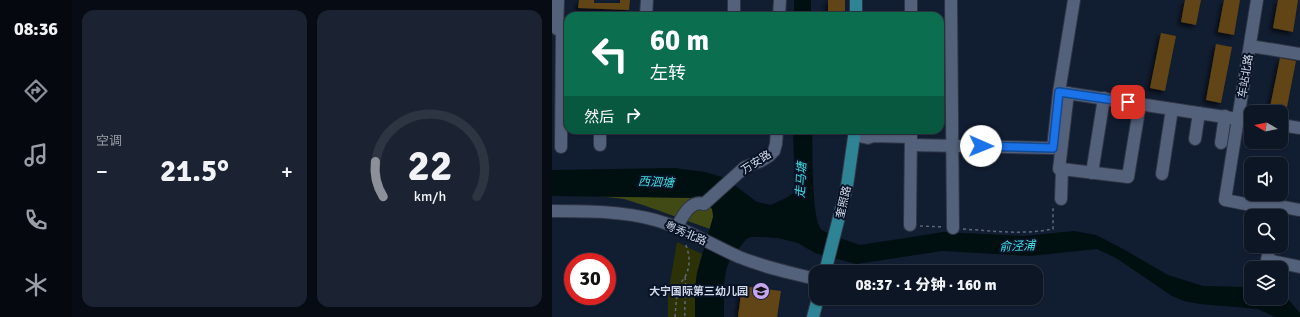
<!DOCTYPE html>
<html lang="zh">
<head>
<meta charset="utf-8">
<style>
  :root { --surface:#0d1625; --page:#1b2332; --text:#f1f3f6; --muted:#9a9fa7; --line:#2d3542; --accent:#8c9099 }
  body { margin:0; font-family:Signika,"Noto Sans SC",sans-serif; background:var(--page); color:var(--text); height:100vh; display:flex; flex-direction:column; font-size:15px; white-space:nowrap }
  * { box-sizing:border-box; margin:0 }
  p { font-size:13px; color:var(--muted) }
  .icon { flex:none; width:22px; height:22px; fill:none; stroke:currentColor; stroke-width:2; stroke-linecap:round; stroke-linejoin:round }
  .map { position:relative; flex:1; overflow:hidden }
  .panel { display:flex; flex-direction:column; gap:10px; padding:10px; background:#070c14; width:480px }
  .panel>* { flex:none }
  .guide { position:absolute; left:12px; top:12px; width:380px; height:122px; border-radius:12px; box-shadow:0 1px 3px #0004,0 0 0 1px var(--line); background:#0b6e4f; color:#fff; overflow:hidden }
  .needle { width:26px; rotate:279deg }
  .buttons { position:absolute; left:692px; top:105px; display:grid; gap:8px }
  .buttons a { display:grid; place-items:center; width:44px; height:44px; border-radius:8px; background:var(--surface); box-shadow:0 1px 3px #0004,0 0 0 1px var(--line); font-size:20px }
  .speed { position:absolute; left:12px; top:253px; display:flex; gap:8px; font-size:20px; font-weight:700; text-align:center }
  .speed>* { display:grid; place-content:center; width:52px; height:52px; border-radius:50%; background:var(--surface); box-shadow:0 1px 3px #0004,0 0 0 1px var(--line); line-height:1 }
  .speed .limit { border:6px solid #d22; background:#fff; color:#111 }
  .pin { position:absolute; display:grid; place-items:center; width:34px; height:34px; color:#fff; margin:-17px; border-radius:8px; box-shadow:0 2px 6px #0006 }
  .me { position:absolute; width:44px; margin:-22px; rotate:91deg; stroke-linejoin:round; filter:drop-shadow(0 0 3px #0008) }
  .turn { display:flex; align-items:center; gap:14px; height:84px; padding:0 20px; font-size:18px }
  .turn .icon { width:52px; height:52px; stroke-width:2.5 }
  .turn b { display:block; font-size:28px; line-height:34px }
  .then { display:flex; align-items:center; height:38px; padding:0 20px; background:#0003; gap:8px; font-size:15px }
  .big { font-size:30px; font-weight:800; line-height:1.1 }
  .panel .tile { flex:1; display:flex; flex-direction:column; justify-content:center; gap:6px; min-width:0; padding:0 14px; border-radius:12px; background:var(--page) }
  .panel .dial { align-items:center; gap:0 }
  .dial svg { height:104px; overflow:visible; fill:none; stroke:var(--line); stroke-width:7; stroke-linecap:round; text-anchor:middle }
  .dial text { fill:var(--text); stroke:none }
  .heat { display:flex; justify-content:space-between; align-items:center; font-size:22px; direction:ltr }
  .panel .tiles { flex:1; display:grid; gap:10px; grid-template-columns:repeat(2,1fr) }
  .trip { position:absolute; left:257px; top:265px; width:234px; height:40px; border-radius:12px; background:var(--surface); box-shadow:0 1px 3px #0004,0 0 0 1px var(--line); font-weight:800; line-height:40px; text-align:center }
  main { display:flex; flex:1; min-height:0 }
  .menu { display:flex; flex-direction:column; width:72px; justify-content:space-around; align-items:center; background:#05090f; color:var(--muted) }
  .menu .icon { width:28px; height:28px }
  .menu .on { color:var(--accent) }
  .menu b { font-size:18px; color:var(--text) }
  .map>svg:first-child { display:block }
  .green { fill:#2c3205 }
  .forest { fill:#414a14 }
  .water { fill:#000f10 }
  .building { fill:#624412; filter:url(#shadow) }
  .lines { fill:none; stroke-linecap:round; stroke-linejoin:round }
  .minor-casing { stroke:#2f3546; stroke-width:14 }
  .major-casing { stroke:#2f3546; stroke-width:14 }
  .path { stroke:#5d687a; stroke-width:1.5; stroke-dasharray:3 3; stroke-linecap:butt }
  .minor { stroke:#53617a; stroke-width:12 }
  .major { stroke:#2e8494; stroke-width:12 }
  .route-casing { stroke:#114b97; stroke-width:10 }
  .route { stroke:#1a73e8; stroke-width:7 }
  .labels { text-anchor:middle; stroke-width:4; stroke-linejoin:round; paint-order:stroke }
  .street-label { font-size:11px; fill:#d2dae9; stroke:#081327 }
  .poi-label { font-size:11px; font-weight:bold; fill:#d2dae9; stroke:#081327; text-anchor:end }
  .water-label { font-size:12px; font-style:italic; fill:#41dddf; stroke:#081327 }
</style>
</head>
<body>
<main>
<nav class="menu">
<b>08:36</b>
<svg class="icon on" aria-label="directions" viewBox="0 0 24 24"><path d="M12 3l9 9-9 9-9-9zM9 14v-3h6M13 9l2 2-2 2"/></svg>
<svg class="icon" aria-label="music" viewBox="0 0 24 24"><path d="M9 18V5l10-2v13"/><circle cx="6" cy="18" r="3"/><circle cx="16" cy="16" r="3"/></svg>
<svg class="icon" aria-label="phone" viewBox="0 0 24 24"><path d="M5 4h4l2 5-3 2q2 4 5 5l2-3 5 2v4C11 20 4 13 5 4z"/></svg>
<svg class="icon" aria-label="climate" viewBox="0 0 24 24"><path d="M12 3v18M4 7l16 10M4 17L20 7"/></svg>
</nav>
<section class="panel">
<div class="tiles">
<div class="tile"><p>空调</p>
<div class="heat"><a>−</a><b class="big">21.5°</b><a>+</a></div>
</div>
<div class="tile dial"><svg viewBox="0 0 100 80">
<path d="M14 69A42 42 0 1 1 86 69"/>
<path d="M14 69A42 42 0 0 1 8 42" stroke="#8c9099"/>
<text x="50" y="56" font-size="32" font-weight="700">22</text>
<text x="50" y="72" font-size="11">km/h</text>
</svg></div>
</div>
</section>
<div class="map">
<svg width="748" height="317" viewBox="0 0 748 317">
  <defs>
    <filter id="shadow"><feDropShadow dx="-3" dy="3" stdDeviation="2" flood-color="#0009"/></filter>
  </defs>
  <rect width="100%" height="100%" fill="#111d31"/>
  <polygon class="green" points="125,242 150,254 145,273 143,290 143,317 116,317 116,294"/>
  <path class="forest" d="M 46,196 L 148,198 C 163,207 164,213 158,229 L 91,205 L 72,199 Z"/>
  <g class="water">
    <rect x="242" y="0" width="17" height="16"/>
    <path d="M 241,130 L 260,130 C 261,147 259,222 270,230 C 279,236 297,241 308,245 L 392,232 L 472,236 L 522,231 L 544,235 L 571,249 L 616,275 L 651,286 L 699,287 L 699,298 L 729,298 L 729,291 L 748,313 L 748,317 L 723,317 L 706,309 L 648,304 L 632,301 L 620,296 L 564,258 L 545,249 L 477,256 L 390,251 L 304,264 L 263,253 L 246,243 L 226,238 L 209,237 L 199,237 L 194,239 L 177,262 L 174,270 L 172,284 L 172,317 L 143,317 L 143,290 L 145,273 L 161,217 C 161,206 157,204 148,198 L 0,196 L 0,170 L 123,168 L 153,172 L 173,178 L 205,202 L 219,205 L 234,198 L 243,192 Z"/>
  </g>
  <g class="building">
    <polygon points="27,0 42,0 42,3 68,3 68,0 78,0 77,10 26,8"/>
    <polygon points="276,0 293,0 293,11 276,12"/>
    <polygon points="633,0 649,0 644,25 629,22"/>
    <polygon points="672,0 688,0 682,35 666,32"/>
    <polygon points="726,0 746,0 741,32 721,28"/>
    <polygon points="609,33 624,36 613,91 598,88"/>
    <polygon points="664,44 680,47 669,103 654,100"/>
    <polygon points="728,58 744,61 734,112 717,112"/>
    <polygon points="190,286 229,291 225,317 186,317"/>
  </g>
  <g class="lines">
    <g class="minor-casing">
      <g id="minor">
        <polyline points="182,0 182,16"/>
        <polyline points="399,0 401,228"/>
        <polyline points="705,0 673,200 725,210 724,216"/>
        <polyline points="94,16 95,0"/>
        <polyline points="227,16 228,0"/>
        <polyline points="359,16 359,0"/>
        <polyline points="5,29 6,0"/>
        <polyline points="698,46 748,54"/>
        <polyline points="508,92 699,121"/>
        <polyline points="516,93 507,169 510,169 576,177 588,104"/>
        <polyline points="729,125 748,128"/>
        <polyline points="302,135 316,138 321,136 359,137"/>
        <polyline points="643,139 647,113"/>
        <polyline points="669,143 673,116"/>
        <polyline points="48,145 48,130"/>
        <polyline points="359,145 501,148 507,92 522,0"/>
        <polyline points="9,147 10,29"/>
        <polyline points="540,173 552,98"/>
        <polyline points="610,174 620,109"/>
        <polyline points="509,199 510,169"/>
        <polyline points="716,204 748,210"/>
        <path d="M 0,211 C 35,211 70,211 103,220 C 133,228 160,245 187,257 C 212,267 238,273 264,279"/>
        <polyline points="358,225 359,130"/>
        <path d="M 124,228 C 130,218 138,199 152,204 L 193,167 L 209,161 L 217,156 L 222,151 L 224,144 L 225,130"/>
        <polyline points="718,246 715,260 748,267"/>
      </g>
    </g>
    <g class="major-casing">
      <g id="major">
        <polyline points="304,16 304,0"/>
        <polyline points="273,272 295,186 303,130"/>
        <polyline points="261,317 266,298"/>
      </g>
    </g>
    <g class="path">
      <polyline points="368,226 392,227"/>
      <path d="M 411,229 C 442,231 471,235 501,229 L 501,205"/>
      <path d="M 133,277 C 135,291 132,303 133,317"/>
      <path d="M 123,317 C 124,306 124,295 128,285 C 129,282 131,280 133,277 C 139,265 138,255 133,243"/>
    </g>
    <use href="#minor" class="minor"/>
    <use href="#major" class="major"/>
  </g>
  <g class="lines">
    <g class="route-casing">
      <polyline id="route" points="429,146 501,148 507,92 576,102"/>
    </g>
    <use href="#route" class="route"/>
  </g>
  <defs>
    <g id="school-disc" transform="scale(0.9)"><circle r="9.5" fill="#c5a7f1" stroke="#081327"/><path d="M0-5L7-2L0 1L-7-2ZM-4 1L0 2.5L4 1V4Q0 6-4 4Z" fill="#111"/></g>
  </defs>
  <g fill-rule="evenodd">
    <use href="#school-disc" x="209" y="291"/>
  </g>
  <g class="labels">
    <g class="street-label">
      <text transform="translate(693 76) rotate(-81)" y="4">车站北路</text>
      <text transform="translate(204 162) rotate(-33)" y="4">万安路</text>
      <text transform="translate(291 202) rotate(-77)" y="4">奎照路</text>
      <text transform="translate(134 233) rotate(23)" y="4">粤秀北路</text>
    </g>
    <g class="poi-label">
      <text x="196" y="295">大宁国际第三幼儿园</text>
    </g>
    <g class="water-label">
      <text transform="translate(249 180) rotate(-87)" y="4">走马塘</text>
      <text transform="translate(104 182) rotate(3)" y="4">西泗塘</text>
      <text transform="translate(465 246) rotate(-2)" y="4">俞泾浦</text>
    </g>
  </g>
</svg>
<div class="buttons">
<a><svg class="needle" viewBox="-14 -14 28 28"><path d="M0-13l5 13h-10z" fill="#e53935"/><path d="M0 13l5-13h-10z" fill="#9a9fa7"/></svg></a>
<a><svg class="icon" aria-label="sound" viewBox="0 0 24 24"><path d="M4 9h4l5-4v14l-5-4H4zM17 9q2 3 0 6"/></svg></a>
<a><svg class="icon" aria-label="search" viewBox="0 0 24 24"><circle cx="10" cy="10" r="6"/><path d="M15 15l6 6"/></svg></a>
<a><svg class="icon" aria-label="layers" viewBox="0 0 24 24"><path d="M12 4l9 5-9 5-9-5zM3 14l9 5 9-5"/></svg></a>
</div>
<div class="speed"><div class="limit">30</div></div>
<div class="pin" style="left:576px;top:102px;background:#d93025"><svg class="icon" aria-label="arrive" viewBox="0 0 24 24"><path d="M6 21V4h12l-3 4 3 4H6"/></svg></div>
<svg class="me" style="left:429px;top:146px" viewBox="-20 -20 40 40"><circle r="19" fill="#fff"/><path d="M0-13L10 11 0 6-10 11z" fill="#1a73e8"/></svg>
<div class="trip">08:37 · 1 分钟 · 160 m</div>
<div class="guide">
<div class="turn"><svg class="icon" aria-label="left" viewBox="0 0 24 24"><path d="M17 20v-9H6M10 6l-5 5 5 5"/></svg><div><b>60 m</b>左转</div></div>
<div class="then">然后<svg class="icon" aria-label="right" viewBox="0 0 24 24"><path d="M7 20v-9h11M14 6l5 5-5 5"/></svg></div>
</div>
</div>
</main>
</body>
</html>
